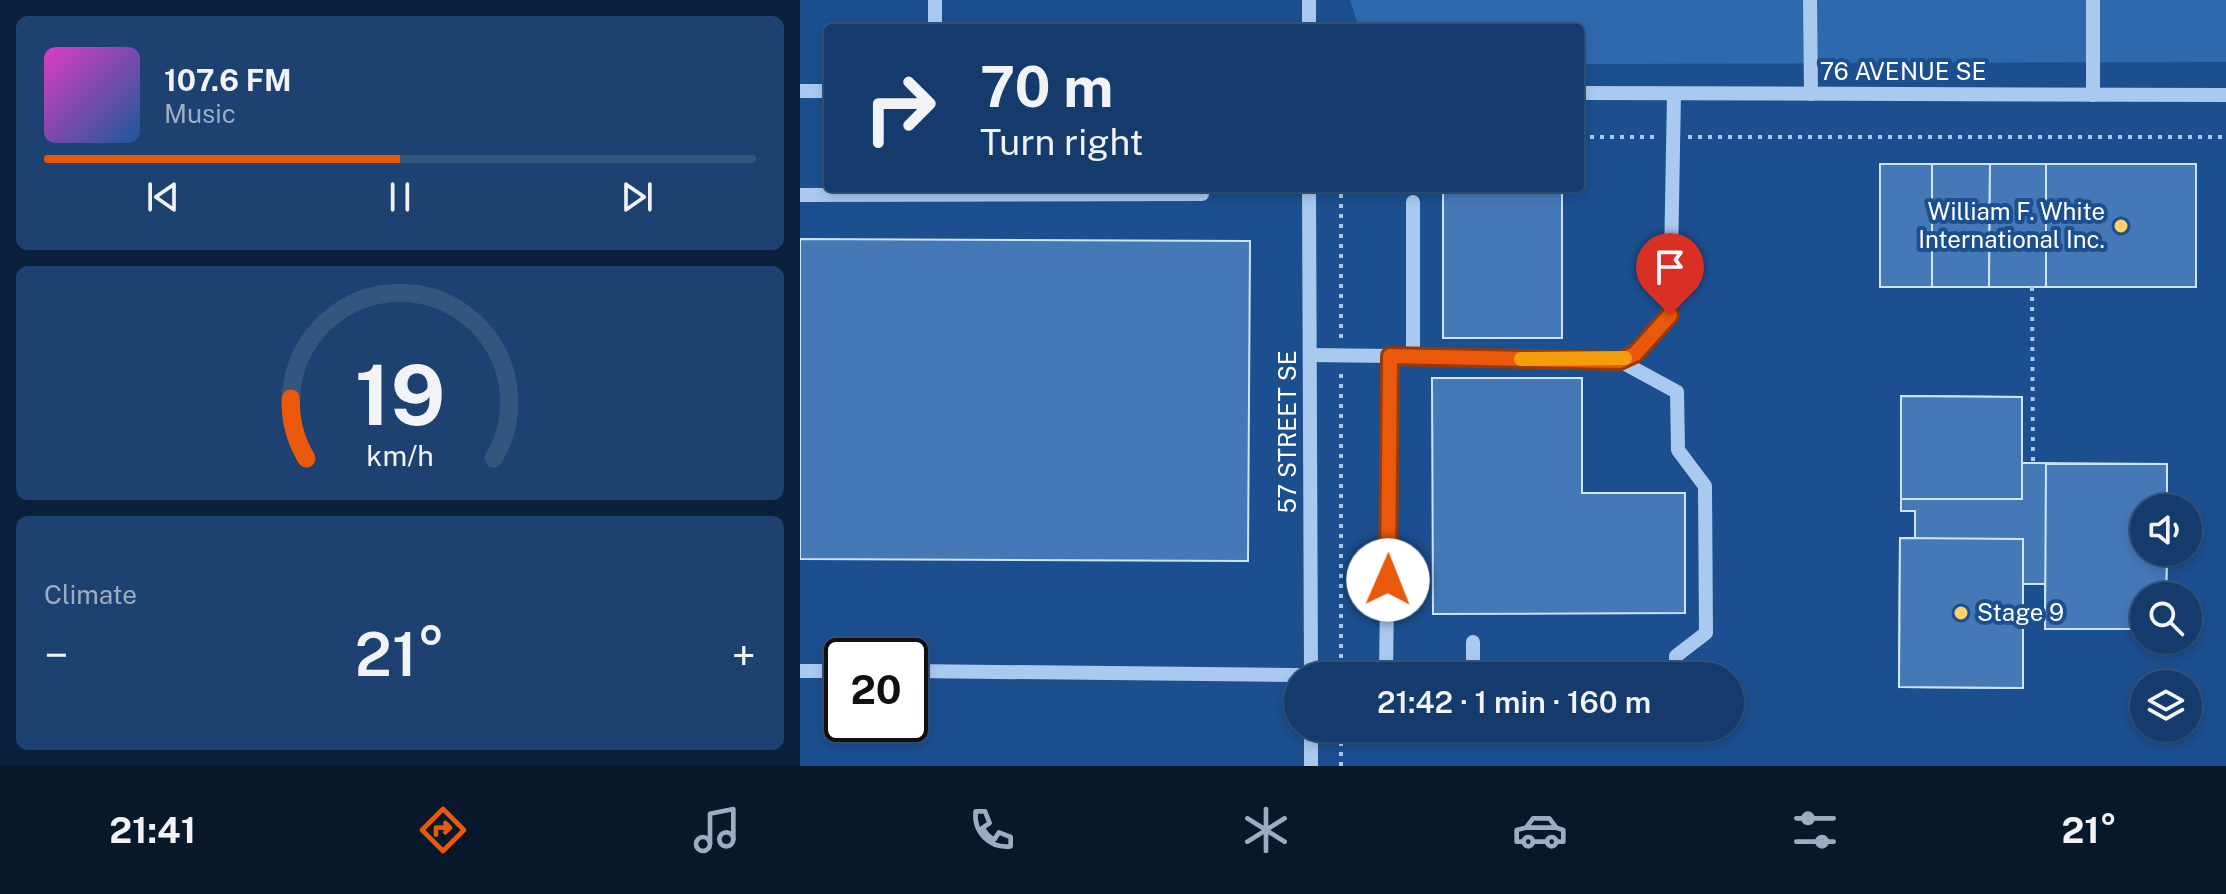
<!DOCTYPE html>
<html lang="en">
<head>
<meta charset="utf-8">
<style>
  :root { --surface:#143b6b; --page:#1d4271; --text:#f1f3f6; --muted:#9dadc1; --line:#33557e; --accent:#ea580c }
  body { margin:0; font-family:"Public Sans",sans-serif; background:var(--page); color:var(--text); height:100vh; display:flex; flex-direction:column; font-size:30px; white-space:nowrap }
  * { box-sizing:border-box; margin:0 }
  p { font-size:26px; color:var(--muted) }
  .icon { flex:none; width:44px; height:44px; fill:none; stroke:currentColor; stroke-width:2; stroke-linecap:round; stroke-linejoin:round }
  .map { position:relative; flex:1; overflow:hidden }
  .sheet { display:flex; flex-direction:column; gap:16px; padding:16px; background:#0b203b; width:800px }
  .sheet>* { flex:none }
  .guide { position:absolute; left:24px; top:24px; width:760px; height:168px; border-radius:8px; box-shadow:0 4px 12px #0003,0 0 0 2px var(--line); background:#143b6b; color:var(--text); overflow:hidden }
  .tools { position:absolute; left:1330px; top:494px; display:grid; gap:16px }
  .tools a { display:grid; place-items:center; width:72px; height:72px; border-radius:50%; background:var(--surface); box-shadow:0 4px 12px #0003,0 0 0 2px var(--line); font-size:40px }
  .speed { position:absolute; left:24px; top:638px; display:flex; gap:16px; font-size:40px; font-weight:700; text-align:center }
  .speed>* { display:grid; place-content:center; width:104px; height:104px; border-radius:50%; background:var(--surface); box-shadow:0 4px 12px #0003,0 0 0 2px var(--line); line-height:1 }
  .speed .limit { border:4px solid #111; border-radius:12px; background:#fff; color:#111 }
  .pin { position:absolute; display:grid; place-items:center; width:68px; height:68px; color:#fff; margin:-82px -34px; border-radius:50% 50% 50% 0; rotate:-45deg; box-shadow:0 0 8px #0007 }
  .pin .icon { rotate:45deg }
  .me { position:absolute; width:88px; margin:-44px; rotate:1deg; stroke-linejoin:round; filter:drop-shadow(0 0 6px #0008) }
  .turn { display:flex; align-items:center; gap:28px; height:168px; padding:0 24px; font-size:36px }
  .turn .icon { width:104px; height:104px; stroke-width:2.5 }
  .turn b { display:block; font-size:56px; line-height:68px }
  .big { font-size:60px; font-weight:600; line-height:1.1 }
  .sheet .widget { flex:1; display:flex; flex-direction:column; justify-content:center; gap:12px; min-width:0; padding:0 28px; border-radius:12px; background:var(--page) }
  .sheet .dial { align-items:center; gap:0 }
  .dial svg { height:208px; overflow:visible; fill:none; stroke:var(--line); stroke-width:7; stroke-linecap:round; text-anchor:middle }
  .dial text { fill:var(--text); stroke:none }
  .song { display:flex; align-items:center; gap:24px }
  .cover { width:96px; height:96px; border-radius:12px; background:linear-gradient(135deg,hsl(310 70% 55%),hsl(210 70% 35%)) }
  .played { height:8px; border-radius:4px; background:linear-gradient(90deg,var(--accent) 50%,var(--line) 50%) }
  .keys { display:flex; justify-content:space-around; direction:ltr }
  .heat { display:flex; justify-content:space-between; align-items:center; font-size:44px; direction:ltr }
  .trip { position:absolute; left:484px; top:662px; width:460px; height:80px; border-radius:40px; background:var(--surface); box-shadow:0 4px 12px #0003,0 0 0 2px var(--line); font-weight:600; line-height:80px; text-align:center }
  .dock { display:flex; height:128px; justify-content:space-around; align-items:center; background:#08182b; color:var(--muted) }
  .dock .icon { width:56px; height:56px }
  .dock .on { color:var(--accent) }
  .dock b { font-size:36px; color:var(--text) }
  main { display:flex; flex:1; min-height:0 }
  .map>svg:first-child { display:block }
  .green { fill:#2e69ad }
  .building { fill:#4478b7; stroke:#cfe3fa; stroke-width:2 }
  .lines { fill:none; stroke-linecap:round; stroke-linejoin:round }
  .path { stroke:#a9c9ee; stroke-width:4; stroke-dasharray:4 6; stroke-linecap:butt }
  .minor { stroke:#a9c9ee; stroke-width:14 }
  .route-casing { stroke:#983908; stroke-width:20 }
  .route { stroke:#ea580c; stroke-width:14 }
  .slow { stroke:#f59e0b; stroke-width:14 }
  .poi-dot { fill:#ffd166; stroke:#1b4f8f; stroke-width:3 }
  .labels { text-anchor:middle; stroke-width:8; stroke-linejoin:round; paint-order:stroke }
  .street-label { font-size:24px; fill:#fff; stroke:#1b4f8f }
  .poi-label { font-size:24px; fill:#fff; stroke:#1b4f8f; text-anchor:end }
</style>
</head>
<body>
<main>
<section class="sheet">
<div class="widget">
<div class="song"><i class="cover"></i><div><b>107.6 FM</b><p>Music</p></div></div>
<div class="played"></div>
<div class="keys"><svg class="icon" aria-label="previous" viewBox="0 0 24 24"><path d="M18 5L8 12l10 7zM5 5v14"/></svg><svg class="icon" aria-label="pause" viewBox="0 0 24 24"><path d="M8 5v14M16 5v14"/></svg><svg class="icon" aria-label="next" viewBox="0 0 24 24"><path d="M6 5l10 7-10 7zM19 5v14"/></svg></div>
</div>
<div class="widget dial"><svg viewBox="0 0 100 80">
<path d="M14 69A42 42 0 1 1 86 69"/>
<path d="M14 69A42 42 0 0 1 8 46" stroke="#ea580c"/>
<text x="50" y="56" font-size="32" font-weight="700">19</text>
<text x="50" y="72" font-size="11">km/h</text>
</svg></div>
<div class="widget"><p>Climate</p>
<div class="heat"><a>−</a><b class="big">21°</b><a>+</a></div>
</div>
</section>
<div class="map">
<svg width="1426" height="766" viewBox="0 0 1426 766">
  <rect width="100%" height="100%" fill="#1b4f8f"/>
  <polygon class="green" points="550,0 1426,0 1426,62 780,64 780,28 559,28"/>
  <g class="building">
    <rect x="1080" y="164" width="316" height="123"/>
    <rect x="1080" y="164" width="52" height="123"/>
    <polygon points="1132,164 1190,164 1189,287 1132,287"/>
    <polygon points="1190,164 1246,164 1246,287 1189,287"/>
    <rect x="1246" y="164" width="150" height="123"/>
    <rect x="643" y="188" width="119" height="150"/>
    <polygon points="0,239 450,241 448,561 0,559"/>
    <polygon points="632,378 782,378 782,493 885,493 885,613 633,614"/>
    <polygon points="1101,396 1222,397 1222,463 1367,464 1367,508 1344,508 1344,552 1367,552 1366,596 1344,596 1344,629 1245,629 1245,584 1223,584 1223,688 1099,687 1100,538 1115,538 1115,511 1101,511"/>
    <polygon points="1101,396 1222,397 1222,499 1101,499"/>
    <polygon points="1246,464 1367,464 1367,508 1344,508 1344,552 1367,552 1366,596 1344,596 1344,629 1245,629"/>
    <polygon points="1100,538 1223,539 1223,688 1099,687"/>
  </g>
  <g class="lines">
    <g class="path">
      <polyline points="780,137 856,137"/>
      <polyline points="888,137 1426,137"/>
      <polyline points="1232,287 1233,464"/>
      <polyline points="541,338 541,188"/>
      <polyline points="541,658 541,370"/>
      <polyline points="541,766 541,728"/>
    </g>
    <g class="minor">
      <polyline points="135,0 135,28"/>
      <polyline points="1010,0 1011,94"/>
      <polyline points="509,28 509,0"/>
      <polyline points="0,91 28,91"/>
      <polyline points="780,93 1426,95"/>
      <polyline points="1293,95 1293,0"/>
      <polyline points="509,188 511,676"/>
      <polyline points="0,195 402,194"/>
      <polyline points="613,202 613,356"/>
      <polyline points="590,356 820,361 835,354 870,315 874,94"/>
      <polyline points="820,361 877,392 878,450 905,486 906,633 876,656 876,676"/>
      <polyline points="673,642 673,676"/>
      <polyline points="0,671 42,671"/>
      <polyline points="110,671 586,676 590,356 510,355"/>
      <polyline points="511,728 511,766"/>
    </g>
  </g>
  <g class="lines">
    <g class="route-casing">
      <polyline id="route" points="588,580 590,356 820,361 835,354 870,315"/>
    </g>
    <use href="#route" class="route"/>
    <polyline class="slow" points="721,359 825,358"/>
  </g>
  <g class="poi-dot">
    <circle cx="1321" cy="226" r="8"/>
    <circle cx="1161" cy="613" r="8"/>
  </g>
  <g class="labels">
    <g class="street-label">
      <text x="1103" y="80">76 AVENUE SE</text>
      <text transform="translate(488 432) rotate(-90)" y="8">57 STREET SE</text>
    </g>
    <g class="poi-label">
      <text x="1305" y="220">William F. White<tspan x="1305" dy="28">International Inc.</tspan></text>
      <text x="1177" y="621" text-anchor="start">Stage 9</text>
    </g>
  </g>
</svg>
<div class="tools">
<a><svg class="icon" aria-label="sound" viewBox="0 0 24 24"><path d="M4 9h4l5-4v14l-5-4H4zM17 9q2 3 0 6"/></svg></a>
<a><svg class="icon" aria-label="search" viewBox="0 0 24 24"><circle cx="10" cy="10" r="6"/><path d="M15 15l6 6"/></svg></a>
<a><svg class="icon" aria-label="layers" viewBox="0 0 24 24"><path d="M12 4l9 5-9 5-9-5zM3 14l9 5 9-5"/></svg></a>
</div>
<div class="speed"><div class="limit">20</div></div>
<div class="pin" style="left:870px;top:315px;background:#d93025"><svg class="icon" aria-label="arrive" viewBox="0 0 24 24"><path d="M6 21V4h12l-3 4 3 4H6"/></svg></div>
<svg class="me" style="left:588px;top:580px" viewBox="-20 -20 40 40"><circle r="19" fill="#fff"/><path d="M0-13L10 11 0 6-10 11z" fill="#ea580c"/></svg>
<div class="trip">21:42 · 1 min · 160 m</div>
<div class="guide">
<div class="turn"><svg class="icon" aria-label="right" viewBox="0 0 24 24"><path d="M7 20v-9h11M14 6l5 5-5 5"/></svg><div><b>70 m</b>Turn right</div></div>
</div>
</div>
</main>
<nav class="dock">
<b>21:41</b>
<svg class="icon on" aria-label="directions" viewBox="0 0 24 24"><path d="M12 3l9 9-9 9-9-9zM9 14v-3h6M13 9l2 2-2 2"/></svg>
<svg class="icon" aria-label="music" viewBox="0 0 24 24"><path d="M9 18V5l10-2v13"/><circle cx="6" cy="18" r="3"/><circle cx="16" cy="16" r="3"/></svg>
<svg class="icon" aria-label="phone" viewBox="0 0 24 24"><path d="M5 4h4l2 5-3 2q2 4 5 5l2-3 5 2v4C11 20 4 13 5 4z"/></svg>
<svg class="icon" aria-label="climate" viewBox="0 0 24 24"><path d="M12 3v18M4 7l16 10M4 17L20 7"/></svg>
<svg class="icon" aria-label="car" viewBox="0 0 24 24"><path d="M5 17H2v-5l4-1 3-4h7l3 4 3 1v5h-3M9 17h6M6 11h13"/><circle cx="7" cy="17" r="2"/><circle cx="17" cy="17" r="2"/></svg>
<svg class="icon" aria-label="filters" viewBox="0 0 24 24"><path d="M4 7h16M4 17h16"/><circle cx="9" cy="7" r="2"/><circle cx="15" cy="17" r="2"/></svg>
<b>21°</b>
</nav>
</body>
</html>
